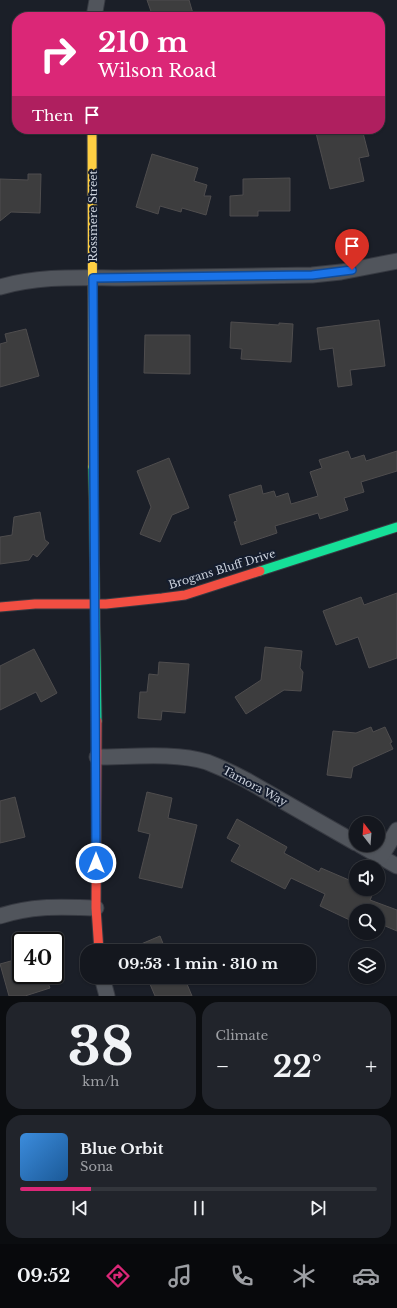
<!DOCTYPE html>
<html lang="en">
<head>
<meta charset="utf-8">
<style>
  :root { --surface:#14171e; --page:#21242b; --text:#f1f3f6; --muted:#9d9fa4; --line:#33363c; --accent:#db2777 }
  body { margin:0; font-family:"Libre Baskerville",serif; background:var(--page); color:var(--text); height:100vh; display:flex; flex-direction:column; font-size:15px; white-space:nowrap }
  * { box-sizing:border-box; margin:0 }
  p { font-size:13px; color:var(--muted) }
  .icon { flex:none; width:22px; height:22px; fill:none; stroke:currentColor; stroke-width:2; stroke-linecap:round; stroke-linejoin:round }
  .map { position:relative; height:996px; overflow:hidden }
  .details { display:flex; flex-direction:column; gap:6px; padding:6px; background:#0b0d10; flex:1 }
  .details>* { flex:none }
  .banner { position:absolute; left:12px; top:12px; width:373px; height:122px; border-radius:16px; box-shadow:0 1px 3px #0004,0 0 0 1px var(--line); background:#db2777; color:#fff; overflow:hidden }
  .needle { width:26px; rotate:343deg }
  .tools { position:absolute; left:349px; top:816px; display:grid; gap:8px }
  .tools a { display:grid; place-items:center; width:36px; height:36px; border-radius:50%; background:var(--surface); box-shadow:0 1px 3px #0004,0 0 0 1px var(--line); font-size:20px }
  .speed { position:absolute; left:12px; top:932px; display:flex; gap:8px; font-size:20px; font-weight:700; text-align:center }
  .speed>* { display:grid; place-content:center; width:52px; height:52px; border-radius:50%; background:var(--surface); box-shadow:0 1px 3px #0004,0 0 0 1px var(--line); line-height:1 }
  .speed .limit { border:2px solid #111; border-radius:6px; background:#fff; color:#111 }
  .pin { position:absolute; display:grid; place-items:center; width:34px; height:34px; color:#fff; margin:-41px -17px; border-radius:50% 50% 50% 0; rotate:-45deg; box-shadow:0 0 4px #0007 }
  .pin .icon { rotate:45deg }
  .me { position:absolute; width:44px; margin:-22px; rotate:0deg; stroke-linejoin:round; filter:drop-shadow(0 0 3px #0008) }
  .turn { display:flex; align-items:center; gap:14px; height:84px; padding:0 20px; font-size:18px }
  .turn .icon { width:52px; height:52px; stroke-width:2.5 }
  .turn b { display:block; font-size:28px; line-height:34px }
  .then { display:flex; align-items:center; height:38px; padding:0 20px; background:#0003; gap:8px; font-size:15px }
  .big { font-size:30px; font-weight:700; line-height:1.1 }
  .details .card { flex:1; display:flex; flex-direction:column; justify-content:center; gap:6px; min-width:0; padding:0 14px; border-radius:16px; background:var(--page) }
  .details .dial { align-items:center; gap:0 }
  .dial b { font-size:52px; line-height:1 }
  .song { display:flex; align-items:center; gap:12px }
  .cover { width:48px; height:48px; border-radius:6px; background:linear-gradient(135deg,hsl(210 70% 55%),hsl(210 70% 35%)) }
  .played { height:4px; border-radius:2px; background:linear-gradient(90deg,var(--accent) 20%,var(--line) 20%) }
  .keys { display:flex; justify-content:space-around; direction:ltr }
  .heat { display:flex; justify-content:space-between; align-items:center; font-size:22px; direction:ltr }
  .details .tiles { flex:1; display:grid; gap:6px; grid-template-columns:1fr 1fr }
  .card:last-child { grid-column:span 2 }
  .trip { position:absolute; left:80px; top:944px; width:236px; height:40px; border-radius:16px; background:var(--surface); box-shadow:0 1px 3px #0004,0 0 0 1px var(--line); font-weight:700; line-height:40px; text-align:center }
  .dock { display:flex; height:64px; justify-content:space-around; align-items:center; background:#08090c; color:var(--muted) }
  .dock .icon { width:28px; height:28px }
  .dock .active { color:var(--accent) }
  .dock b { font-size:18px; color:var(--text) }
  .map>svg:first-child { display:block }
  .building { fill:#3d3d3e; stroke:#4f4d4e }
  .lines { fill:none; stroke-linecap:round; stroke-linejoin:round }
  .street-casing { stroke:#373a42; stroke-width:17 }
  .fast-casing { stroke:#373a42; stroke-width:11 }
  .slow-casing { stroke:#373a42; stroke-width:11 }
  .jam-casing { stroke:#373a42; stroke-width:11 }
  .street { stroke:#51555c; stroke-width:15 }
  .fast { stroke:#16e098; stroke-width:9 }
  .slow { stroke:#ffcf43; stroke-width:9 }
  .jam { stroke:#f24e42; stroke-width:9 }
  .route-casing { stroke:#114b97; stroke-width:10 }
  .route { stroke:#1a73e8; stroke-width:7 }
  .labels { text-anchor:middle; stroke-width:4; stroke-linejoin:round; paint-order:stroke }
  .street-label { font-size:11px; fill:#cdd3de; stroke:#151d2e }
</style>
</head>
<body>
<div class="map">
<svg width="397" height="996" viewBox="0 0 397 996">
  <rect width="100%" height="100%" fill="#1b1f28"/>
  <g class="building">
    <polygon points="147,0 189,0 194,17 153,17"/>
    <polygon points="315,129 362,129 369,156 359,158 364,181 330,189"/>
    <polygon points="152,154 198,168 194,181 207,185 204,196 211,196 206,215 182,208 181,212 160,206 158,214 136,207"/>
    <polygon points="28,174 41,174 40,213 11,212 0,221 0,179 28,180"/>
    <polygon points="290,178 290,211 258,211 258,216 230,216 230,196 243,195 243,179"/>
    <polygon points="379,320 385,366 350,370 352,385 338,387 333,348 320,350 317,328"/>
    <polygon points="231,322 279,325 279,323 293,324 291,362 241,359 242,349 230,348"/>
    <polygon points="26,329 39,376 0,387 0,344 7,342 5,334"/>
    <polygon points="145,335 190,335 190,374 144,373"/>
    <polygon points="348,451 351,459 364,455 366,461 397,451 397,471 361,482 364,492 344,498 348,510 320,519 318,513 275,526 277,533 241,545 234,522 237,521 229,495 261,485 263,494 274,491 276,497 288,493 291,504 318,496 310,472 322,468 319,460"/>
    <polygon points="169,458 189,508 172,515 160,542 140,534 151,507 137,471"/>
    <polygon points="40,512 45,540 49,543 37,557 33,554 29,560 0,564 0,537 12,535 14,517"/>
    <polygon points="397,593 397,658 369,668 358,637 336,645 323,611 361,597 364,605"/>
    <polygon points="265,647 302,651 300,668 303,672 301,691 284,690 246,714 235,697 261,680"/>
    <polygon points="34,649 57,693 41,702 36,692 0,710 0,666"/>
    <polygon points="159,662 189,664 185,713 162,711 161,720 138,718 140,692 147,692 149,674 158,675"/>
    <polygon points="371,727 373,732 385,727 392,742 390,743 393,749 353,767 351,778 327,775 333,731 356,733"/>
    <polygon points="147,792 172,798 168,818 197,825 182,888 139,878 150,834 138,831"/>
    <polygon points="15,797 25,837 0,843 0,801"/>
    <polygon points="237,819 287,847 284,853 319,872 321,868 356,883 356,889 375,889 370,900 397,910 397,931 378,923 378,911 356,911 356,923 320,906 325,894 291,878 285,889 231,861 240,845 227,838"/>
    <polygon points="160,936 166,951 136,951 134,947"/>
    <polygon points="18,959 21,968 21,975 45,975 50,988 25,996 9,996 0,964"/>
    <polygon points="147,977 184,977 192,996 155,996"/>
  </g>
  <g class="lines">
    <g class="street-casing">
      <g id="street">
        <polyline points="94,17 97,0"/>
        <path d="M 0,287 C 41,275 81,278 123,278 C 186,277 249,276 312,275 L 341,272 L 397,261"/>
        <path d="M 97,757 C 130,757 175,752 207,762 C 220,767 233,773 246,780 L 356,843"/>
        <polyline points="360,845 397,866"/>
        <polyline points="381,857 397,830"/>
        <path d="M 0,916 C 34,905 61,907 96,908"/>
        <polyline points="102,977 107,996"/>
      </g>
    </g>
    <g class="fast-casing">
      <g id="fast">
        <polyline points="93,467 97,721"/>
        <polyline points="260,571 397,527"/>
      </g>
    </g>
    <g class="slow-casing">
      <polyline id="slow" points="92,129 93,467"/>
    </g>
    <g class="jam-casing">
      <g id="jam">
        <polyline points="0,607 35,604 106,604 162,598 185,595 260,571"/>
        <polyline points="97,721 96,908 99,951"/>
      </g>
    </g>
    <use href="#street" class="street"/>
    <use href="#fast" class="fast"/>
    <use href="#slow" class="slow"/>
    <use href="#jam" class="jam"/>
  </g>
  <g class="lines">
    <g class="route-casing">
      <polyline id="route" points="96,863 93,278 312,275 352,270"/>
    </g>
    <use href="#route" class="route"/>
  </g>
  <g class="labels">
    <g class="street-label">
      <text transform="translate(93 216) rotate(-90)" y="4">Rossmere Street</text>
      <text transform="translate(222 569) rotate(-17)" y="4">Brogans Bluff Drive</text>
      <text transform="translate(255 786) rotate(28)" y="4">Tamora Way</text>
    </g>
  </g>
</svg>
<div class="tools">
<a><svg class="needle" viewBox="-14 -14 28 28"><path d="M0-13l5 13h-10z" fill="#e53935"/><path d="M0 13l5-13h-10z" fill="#9d9fa4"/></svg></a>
<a><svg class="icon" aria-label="sound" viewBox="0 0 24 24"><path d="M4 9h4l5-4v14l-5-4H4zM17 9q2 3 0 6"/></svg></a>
<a><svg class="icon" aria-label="search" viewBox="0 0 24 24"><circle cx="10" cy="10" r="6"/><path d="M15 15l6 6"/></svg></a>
<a><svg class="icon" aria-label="layers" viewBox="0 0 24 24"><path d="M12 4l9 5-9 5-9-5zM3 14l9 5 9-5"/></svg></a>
</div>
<div class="speed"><div class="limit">40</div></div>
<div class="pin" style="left:352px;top:270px;background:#d93025"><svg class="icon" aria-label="arrive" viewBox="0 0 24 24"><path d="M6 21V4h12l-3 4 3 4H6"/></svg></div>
<svg class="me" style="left:96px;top:863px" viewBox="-20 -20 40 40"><circle r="17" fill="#1a73e8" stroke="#fff" stroke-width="3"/><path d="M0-11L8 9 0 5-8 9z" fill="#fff"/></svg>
<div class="trip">09:53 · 1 min · 310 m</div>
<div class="banner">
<div class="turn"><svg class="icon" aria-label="right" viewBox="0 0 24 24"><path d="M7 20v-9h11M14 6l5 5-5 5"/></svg><div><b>210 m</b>Wilson Road</div></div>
<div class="then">Then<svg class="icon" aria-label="arrive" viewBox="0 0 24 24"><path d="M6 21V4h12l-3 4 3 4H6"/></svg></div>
</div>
</div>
<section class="details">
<div class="tiles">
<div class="card dial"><b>38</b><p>km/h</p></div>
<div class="card"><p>Climate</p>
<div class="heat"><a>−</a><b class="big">22°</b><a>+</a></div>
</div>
<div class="card">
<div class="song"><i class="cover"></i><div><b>Blue Orbit</b><p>Sona</p></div></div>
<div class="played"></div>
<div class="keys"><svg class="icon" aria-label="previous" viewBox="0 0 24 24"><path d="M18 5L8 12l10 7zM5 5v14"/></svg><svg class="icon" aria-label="pause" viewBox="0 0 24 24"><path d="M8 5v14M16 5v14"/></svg><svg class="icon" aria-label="next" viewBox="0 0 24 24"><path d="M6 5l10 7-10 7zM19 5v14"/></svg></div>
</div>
</div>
</section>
<nav class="dock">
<b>09:52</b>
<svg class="icon active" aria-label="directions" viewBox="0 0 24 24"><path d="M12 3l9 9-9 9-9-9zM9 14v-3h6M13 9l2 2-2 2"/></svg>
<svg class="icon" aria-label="music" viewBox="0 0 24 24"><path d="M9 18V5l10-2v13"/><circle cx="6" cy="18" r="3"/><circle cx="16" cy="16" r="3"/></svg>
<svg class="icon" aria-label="phone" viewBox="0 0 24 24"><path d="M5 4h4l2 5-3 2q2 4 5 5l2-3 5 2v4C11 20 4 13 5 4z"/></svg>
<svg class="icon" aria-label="climate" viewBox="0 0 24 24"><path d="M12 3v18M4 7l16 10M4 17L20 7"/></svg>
<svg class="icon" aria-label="car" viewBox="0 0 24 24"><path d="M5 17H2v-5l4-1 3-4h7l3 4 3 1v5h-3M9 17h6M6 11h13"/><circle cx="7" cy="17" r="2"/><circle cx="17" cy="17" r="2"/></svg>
</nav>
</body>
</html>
